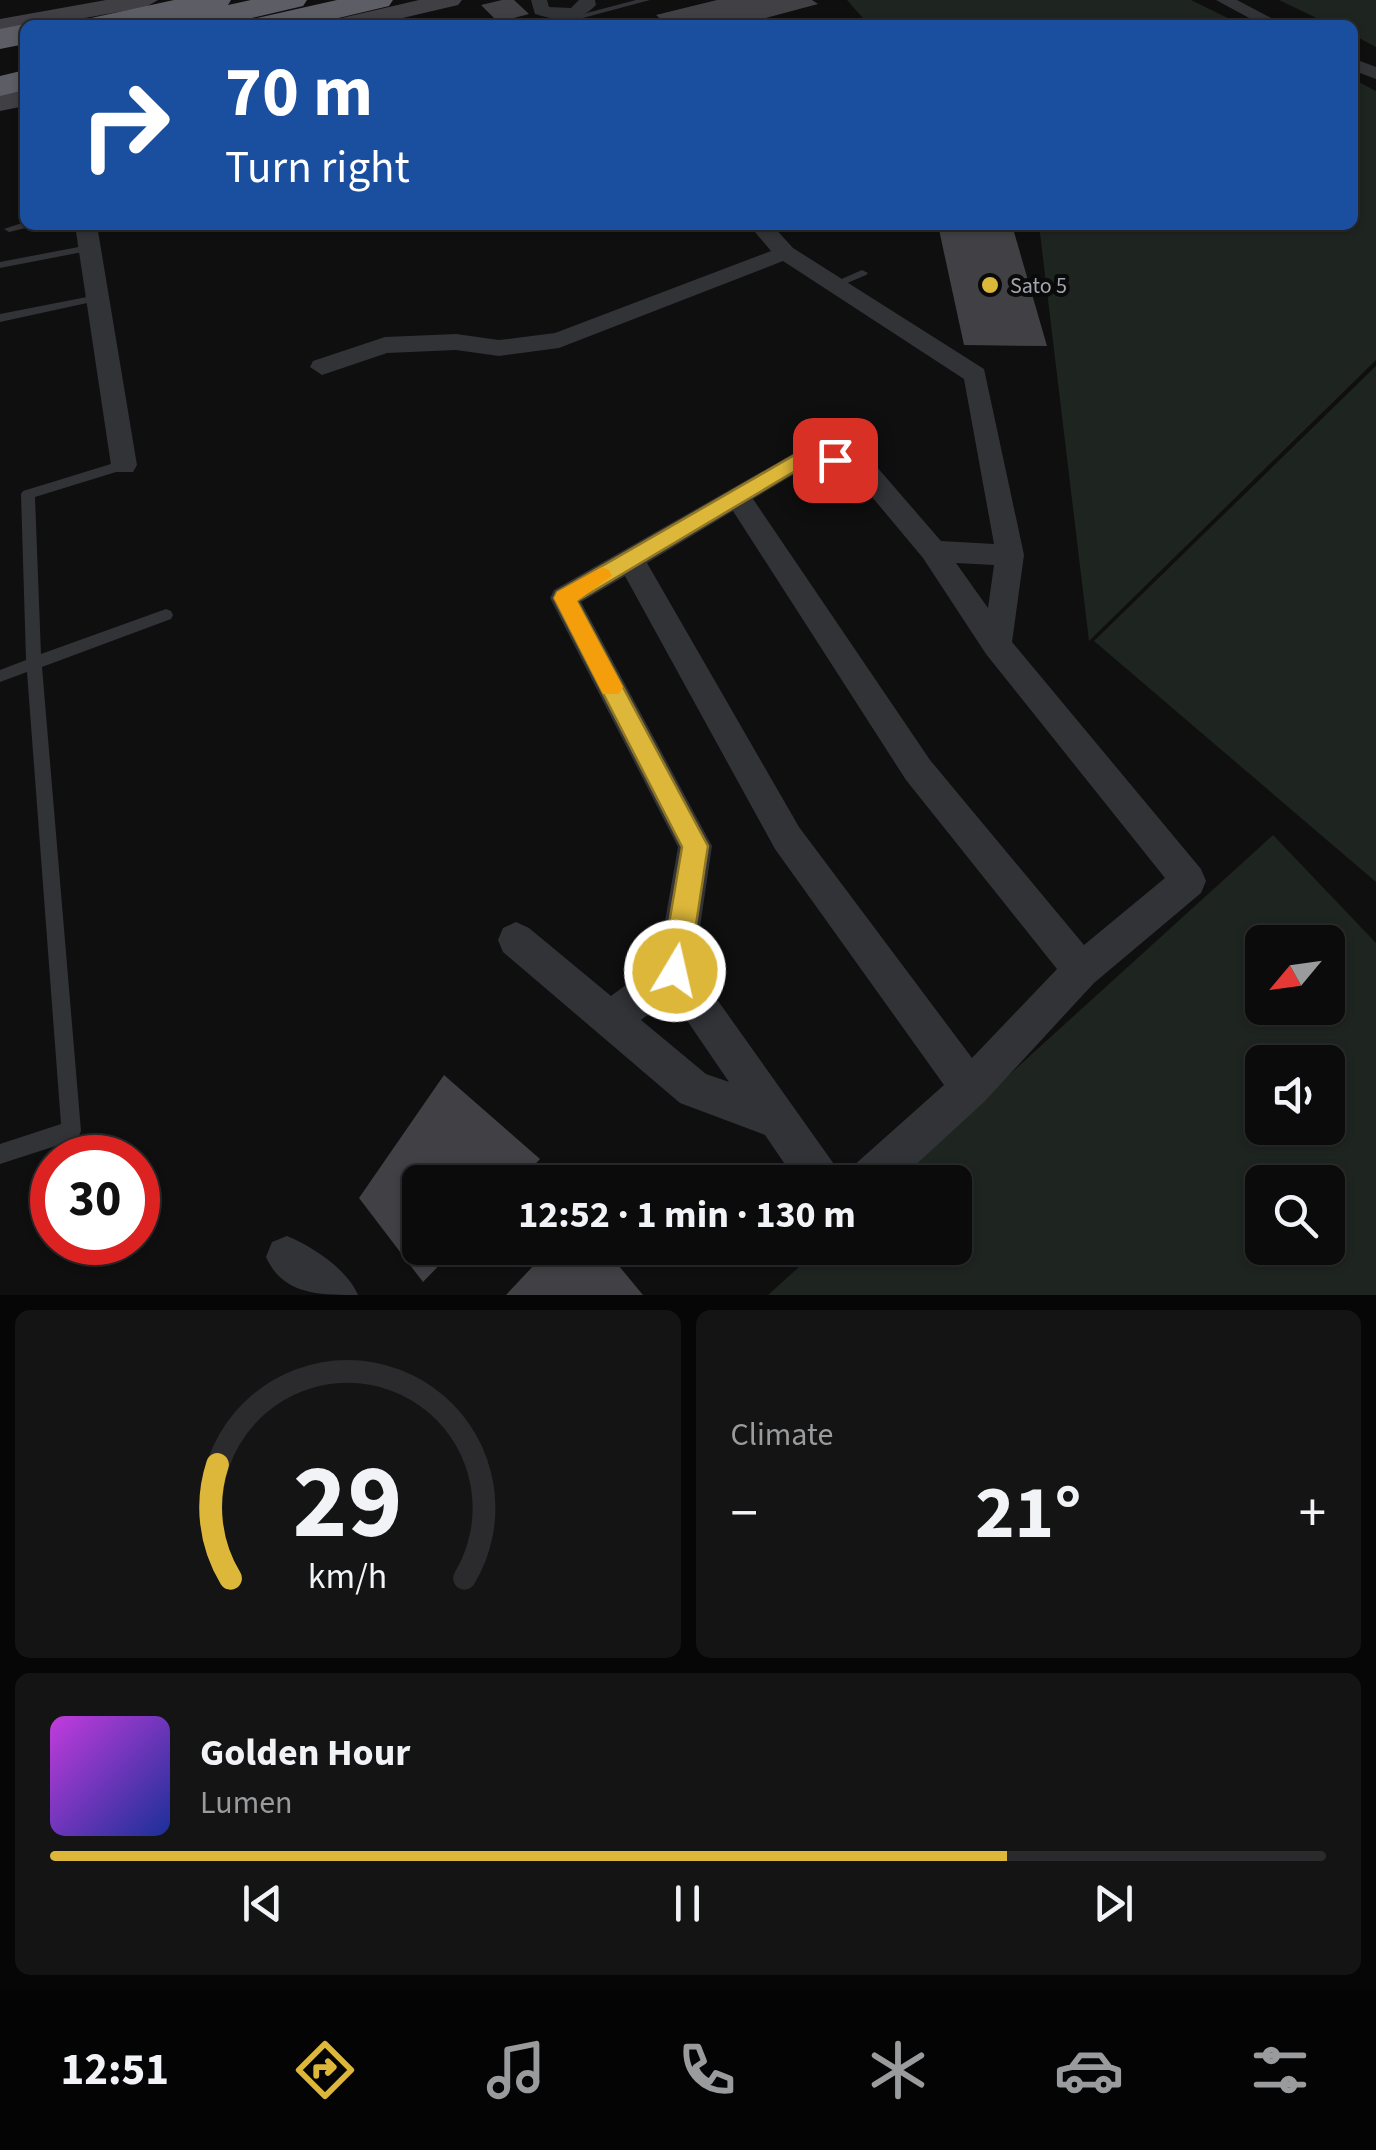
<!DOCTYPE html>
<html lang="en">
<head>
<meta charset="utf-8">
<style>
  :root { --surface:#0b0b0c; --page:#141415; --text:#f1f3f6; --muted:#9a9b9d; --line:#2b2b2d; --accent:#ddb73a }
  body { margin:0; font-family:"Source Sans 3",sans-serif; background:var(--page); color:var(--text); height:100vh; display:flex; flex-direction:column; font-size:38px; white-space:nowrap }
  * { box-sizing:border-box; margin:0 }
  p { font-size:32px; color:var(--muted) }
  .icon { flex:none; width:55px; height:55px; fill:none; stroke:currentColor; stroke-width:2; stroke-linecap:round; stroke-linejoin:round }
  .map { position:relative; height:1295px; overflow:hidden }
  .panel { display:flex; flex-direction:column; gap:15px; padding:15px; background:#060607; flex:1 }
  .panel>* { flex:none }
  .guide { position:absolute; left:20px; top:20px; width:1338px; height:210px; border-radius:15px; box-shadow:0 2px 8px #0004,0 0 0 2px var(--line); background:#1a4fa0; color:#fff; overflow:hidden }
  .needle { width:65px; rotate:241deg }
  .controls { position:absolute; left:1245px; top:925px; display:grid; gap:20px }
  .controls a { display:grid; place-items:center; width:100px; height:100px; border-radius:15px; background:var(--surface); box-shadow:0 2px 8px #0004,0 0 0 2px var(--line); font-size:50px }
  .speed { position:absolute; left:30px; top:1135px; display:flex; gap:20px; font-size:50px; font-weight:700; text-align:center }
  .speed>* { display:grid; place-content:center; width:130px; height:130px; border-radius:50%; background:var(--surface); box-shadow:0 2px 8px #0004,0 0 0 2px var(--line); line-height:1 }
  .speed .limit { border:15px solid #d22; background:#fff; color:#111 }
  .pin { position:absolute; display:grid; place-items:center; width:85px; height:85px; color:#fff; margin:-42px; border-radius:20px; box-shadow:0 5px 15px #0006 }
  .me { position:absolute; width:110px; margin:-55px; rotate:9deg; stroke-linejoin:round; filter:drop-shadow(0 0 8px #0008) }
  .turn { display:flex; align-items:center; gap:35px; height:210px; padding:0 40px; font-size:45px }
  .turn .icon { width:130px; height:130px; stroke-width:2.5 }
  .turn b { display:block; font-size:70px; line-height:85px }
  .big { font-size:75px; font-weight:700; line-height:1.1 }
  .panel .card { flex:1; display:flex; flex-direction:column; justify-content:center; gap:15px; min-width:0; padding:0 35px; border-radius:15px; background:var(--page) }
  .panel .dial { align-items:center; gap:0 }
  .dial svg { height:260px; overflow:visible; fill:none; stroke:var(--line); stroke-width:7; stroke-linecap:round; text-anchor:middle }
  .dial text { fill:var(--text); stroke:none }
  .song { display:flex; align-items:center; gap:30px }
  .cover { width:120px; height:120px; border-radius:15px; background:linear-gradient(135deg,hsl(290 70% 55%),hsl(230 70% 35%)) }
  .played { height:10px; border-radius:5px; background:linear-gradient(90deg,var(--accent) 75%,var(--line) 75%) }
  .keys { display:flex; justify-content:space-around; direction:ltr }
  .heat { display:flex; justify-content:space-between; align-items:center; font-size:55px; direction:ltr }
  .panel .tiles { flex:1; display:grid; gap:15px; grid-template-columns:1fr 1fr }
  .card:last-child { grid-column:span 2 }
  .trip { position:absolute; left:402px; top:1165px; width:570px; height:100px; border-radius:15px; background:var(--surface); box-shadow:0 2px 8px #0004,0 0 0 2px var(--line); font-weight:700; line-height:100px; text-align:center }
  .menu { display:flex; height:160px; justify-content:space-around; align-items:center; background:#040405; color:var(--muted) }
  .menu .icon { width:70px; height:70px }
  .menu .active { color:var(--accent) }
  .menu b { font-size:45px; color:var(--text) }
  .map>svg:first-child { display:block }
  .green { fill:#1e241f; fill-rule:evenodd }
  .building { fill:#414145 }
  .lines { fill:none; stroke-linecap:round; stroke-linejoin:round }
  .service { fill:#323337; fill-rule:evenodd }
  .minor { fill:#323337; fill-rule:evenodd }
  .secondary { fill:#3f3f44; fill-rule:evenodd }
  .motorway { fill:#5d5e65; fill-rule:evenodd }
  .route { fill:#ddb73a; stroke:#907726; stroke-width:2.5 }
  .slow { fill:#f59e0b }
  .poi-dot { fill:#ddb73a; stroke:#0a0a0b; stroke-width:4 }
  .labels { text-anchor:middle; stroke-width:8; stroke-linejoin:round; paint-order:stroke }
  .far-poi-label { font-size:22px; fill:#a2a4af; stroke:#0a0a0b; text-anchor:start }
</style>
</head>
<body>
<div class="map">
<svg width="1376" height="1295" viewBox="0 0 1376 1295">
  <rect width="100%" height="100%" fill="#0f0f10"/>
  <g class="green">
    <polygon points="847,0 1191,0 1242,25 869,25"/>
    <polygon points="1279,0 1376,0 1376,47 1353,35 1352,25 1331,25"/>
    <polygon points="1353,79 1376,91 1376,360 1089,641 1039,225 1352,225"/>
    <polygon points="1376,366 1376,882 1094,641"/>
    <path d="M 1273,835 L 1376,943 L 1376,1295 L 768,1295 L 820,1248 L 955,1248 L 955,1182 L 891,1182 ZM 1262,942 L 1328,942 L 1328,1008 L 1262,1008 ZM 1262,1062 L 1328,1062 L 1328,1128 L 1262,1128 ZM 1262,1182 L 1328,1182 L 1328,1248 L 1262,1248 Z"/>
  </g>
  <g class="building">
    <polygon points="502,0 514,0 529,14 498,22 481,5"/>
    <polygon points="717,0 812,0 818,4 740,25 668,25 656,15"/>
    <polygon points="938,225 1012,225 1047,346 964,345"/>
    <polygon points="444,1075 540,1159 518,1182 420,1182 420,1248 456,1248 423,1282 359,1198"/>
    <polygon points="550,1248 604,1248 643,1295 506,1295"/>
  </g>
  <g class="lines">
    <g class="service">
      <polygon points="636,0 650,0 564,23 560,20"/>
      <polygon points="25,222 25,225 31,225 30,227 9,232 4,229"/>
      <polygon points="89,245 94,248 93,250 0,268 0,262"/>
      <polygon points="862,270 868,273 866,275 838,287 830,287 828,285"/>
      <polygon points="97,295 103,298 101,300 0,322 0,314"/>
      <polygon points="124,460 129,462 131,465 129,468 35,497 41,654 166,609 171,611 173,615 171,619 42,667 81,1131 78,1138 71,1141 0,1164 0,1144 61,1124 27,672 0,682 0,670 26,660 21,494 23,491"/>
    </g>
    <g class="minor">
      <path d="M 531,0 L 547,0 L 549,7 L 571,8 L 579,0 L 595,0 L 596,5 C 579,23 557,21 535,14 Z"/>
      <polygon points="1216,0 1237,0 1284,25 1262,25"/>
      <polygon points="1352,58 1376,67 1376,79 1352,70"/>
      <polygon points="75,225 97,225 137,465 133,472 115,472 111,465"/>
      <path d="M 749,225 L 772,225 L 793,248 L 984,369 L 1024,555 L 1012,642 L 1201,869 L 1206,881 L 1201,893 L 1094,983 L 984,1102 L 897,1182 L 846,1182 L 852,1167 L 944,1085 L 775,849 L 625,576 L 581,602 L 712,846 L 694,967 L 836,1167 L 841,1182 L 797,1182 L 765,1135 L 680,1103 L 503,952 L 498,940 L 503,928 L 516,922 L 529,928 L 611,996 L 658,961 L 678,847 L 550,598 L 554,590 L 810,444 L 870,459 L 941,541 L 994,544 L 964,379 L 783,261 L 559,348 L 499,356 L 456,350 L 387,353 L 322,375 L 310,367 L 313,361 L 385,337 L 456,334 L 499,340 L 555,333 L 771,251 ZM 813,463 L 852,473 L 923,558 L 986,654 L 1165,878 L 1084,945 L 930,760 L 753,499 ZM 733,511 L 906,780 L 1057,969 L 972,1058 L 799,827 L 647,563 ZM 956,563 L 994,565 L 988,608 ZM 671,997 L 729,1082 L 706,1074 L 641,1020 Z"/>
      <path d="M 287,1236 C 313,1247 347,1269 358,1295 C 319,1295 283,1295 266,1257 L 272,1242 Z"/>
    </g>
    <g class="secondary">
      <polygon points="106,0 158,0 146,7 46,25 25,25 25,29 0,33 0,19"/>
      <polygon points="419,0 462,0 458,5 373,25 330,25 333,20"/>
      <polygon points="25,90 25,106 0,111 0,95"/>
    </g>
    <g class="motorway">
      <polygon points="174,0 231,0 228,5 251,0 307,0 303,6 222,25 165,25 169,20 144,25 86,25 91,18"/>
      <polygon points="337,0 393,0 389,6 309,25 252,25 257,18"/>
      <polygon points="25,24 25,44 0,49 0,29"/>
      <polygon points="25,70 25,90 0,96 0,76"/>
    </g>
  </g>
  <polygon class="route" points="810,446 842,455 845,460 835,467 812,461 577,601 708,846 689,971 685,981 675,985 665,981 661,971 682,847 554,598 557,592"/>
  <polygon class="slow" points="602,567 609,570 612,576 577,601 623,687 619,694 603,694 554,598 557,592"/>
  <circle class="poi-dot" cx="990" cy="285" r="10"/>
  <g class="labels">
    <g class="far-poi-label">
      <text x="1010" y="293">Sato 5</text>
    </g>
  </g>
</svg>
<div class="controls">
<a><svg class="needle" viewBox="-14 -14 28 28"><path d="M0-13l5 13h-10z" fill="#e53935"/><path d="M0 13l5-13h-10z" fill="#9a9b9d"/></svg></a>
<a><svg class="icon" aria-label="sound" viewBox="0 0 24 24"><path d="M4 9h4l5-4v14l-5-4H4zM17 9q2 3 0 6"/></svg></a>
<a><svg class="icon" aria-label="search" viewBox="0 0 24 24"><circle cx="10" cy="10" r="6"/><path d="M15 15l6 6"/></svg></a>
</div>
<div class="speed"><div class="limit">30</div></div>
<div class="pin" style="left:835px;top:460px;background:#d93025"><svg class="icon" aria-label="arrive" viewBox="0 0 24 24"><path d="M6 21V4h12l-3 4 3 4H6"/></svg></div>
<svg class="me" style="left:675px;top:971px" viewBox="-20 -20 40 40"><circle r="17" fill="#ddb73a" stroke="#fff" stroke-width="3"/><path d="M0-11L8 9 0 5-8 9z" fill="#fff"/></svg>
<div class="trip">12:52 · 1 min · 130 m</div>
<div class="guide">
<div class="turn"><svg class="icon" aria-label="right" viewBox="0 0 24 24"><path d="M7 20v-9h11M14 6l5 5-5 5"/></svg><div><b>70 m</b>Turn right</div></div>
</div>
</div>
<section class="panel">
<div class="tiles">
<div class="card dial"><svg viewBox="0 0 100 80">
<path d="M14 69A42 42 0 1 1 86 69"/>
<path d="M14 69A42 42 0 0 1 10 34" stroke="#ddb73a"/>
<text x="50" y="56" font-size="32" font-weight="700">29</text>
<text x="50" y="72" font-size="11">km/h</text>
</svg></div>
<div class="card"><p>Climate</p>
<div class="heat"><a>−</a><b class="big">21°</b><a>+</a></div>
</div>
<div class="card">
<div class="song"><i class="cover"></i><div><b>Golden Hour</b><p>Lumen</p></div></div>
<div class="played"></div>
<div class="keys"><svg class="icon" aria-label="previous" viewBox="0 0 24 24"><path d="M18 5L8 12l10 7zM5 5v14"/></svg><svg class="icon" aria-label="pause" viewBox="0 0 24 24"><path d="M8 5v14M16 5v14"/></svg><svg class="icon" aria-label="next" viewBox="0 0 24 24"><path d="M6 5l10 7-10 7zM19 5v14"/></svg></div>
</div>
</div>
</section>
<nav class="menu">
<b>12:51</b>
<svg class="icon active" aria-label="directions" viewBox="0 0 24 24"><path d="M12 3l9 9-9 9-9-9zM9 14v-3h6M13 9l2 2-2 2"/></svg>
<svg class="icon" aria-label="music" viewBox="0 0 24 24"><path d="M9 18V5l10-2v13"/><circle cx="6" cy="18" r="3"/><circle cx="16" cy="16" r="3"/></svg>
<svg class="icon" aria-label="phone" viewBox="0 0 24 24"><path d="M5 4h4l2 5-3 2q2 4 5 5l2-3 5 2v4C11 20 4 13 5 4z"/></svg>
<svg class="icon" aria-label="climate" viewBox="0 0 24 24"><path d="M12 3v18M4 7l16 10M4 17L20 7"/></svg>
<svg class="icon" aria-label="car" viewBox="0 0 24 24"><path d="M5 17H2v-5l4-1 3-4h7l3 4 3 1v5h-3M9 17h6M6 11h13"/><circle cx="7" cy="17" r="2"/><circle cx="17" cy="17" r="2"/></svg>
<svg class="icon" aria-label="filters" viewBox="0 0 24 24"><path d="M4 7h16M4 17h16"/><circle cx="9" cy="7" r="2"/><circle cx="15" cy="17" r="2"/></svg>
</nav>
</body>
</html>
